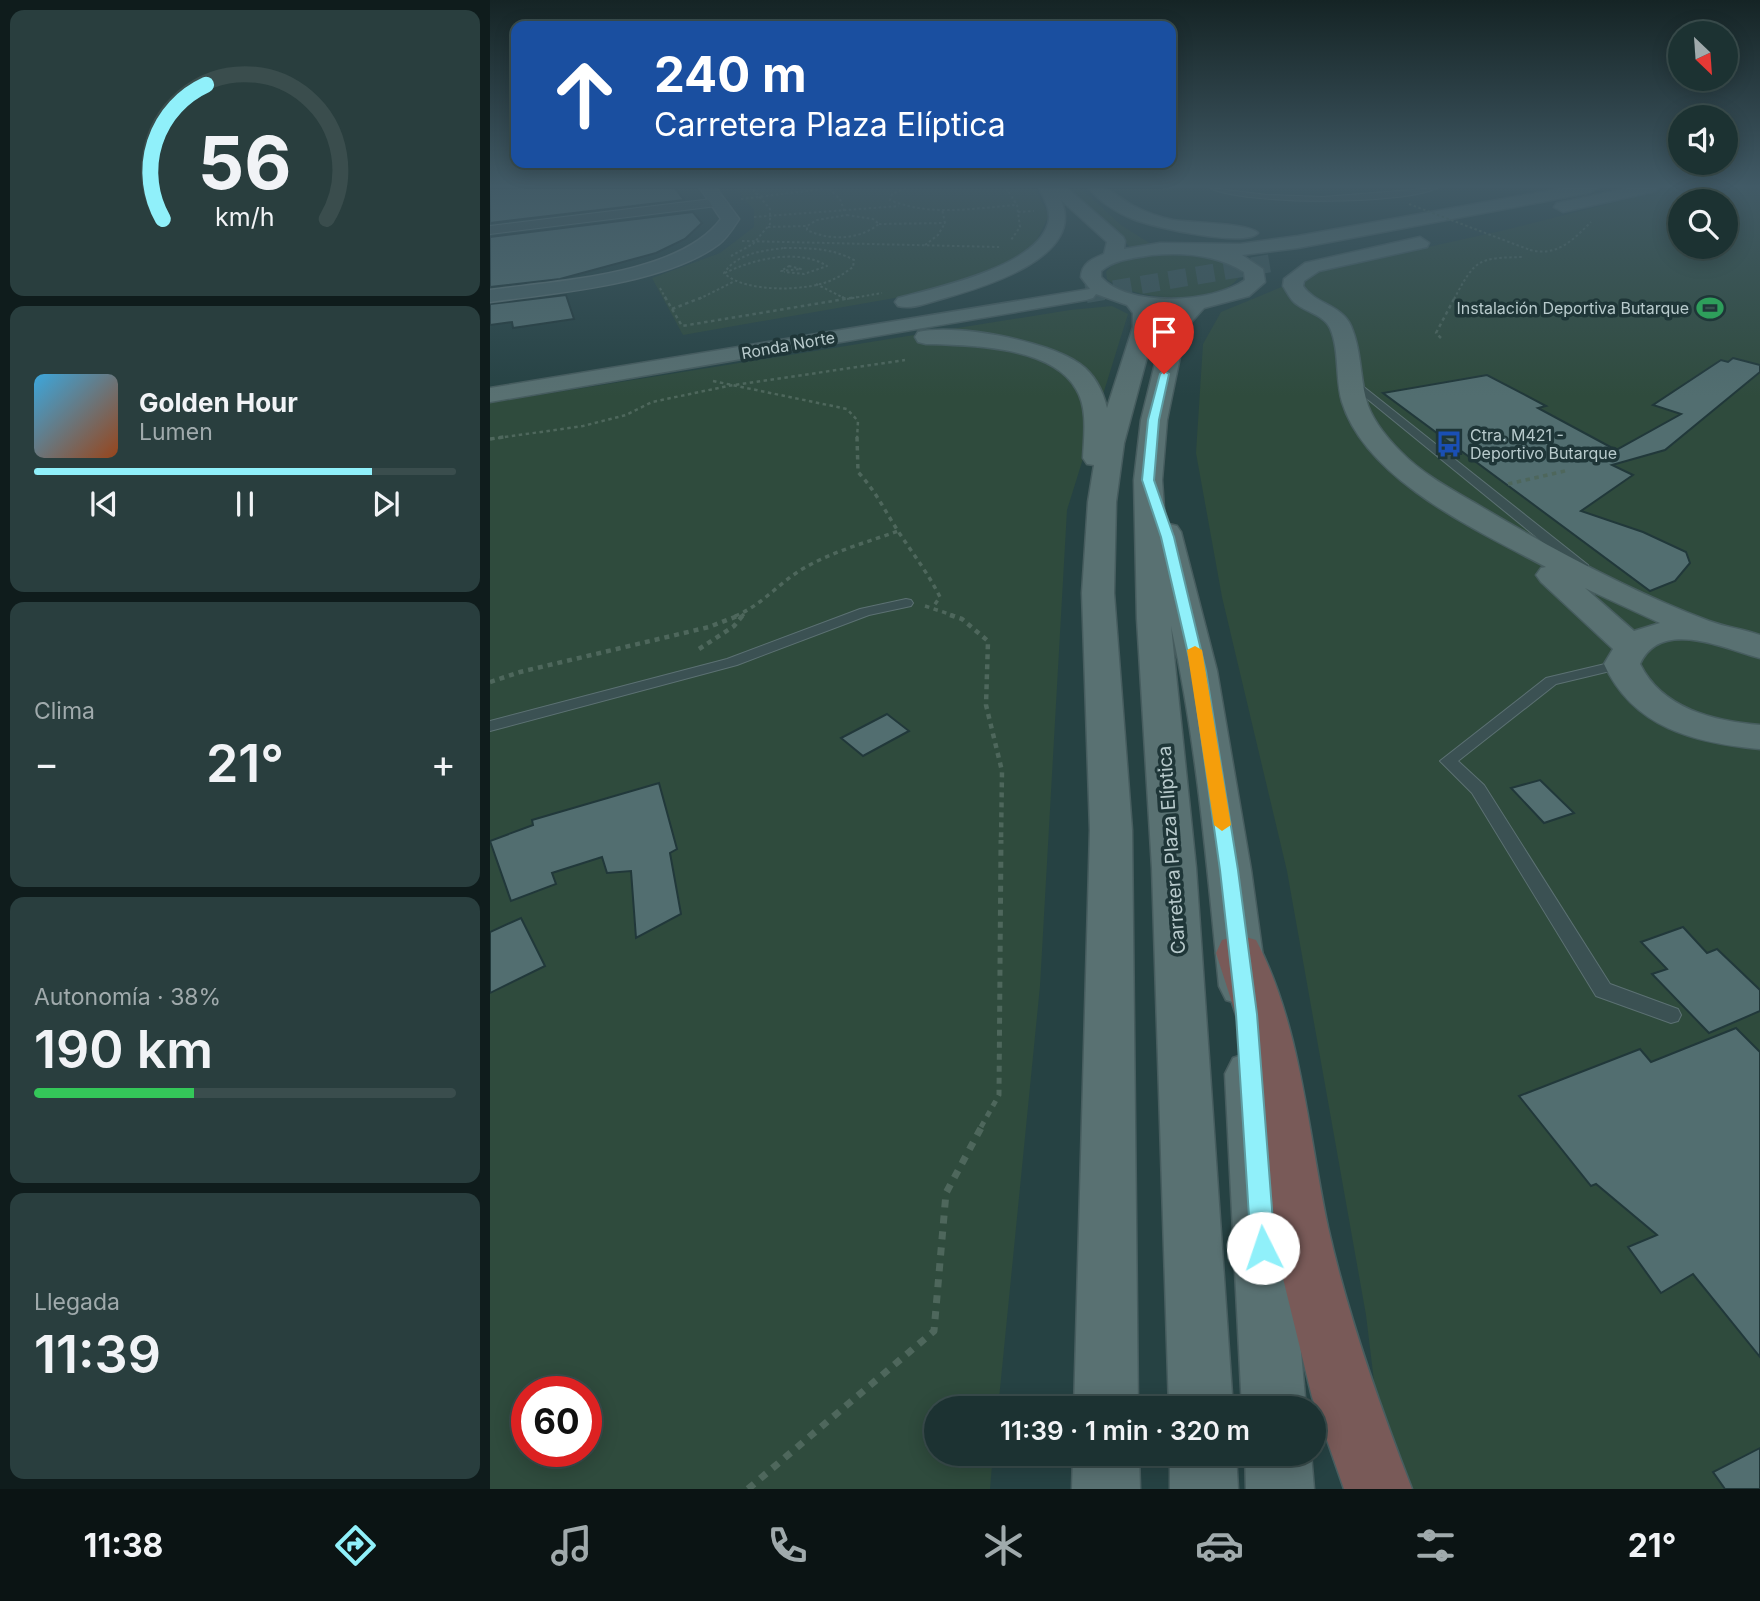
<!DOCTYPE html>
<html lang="es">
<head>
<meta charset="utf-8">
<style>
  :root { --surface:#1c3232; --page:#293e3e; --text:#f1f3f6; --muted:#a0aaac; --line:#3a4d4d; --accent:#90f0fa }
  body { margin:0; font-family:Inter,sans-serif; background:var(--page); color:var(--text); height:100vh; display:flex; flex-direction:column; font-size:26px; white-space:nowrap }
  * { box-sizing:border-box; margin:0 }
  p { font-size:23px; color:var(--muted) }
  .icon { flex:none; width:38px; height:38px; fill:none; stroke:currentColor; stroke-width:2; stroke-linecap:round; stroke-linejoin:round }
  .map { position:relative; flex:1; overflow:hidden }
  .drawer { display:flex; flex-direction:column; gap:10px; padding:10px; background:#0f1c1c; width:490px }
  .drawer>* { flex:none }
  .hud { position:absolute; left:21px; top:21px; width:665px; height:147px; border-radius:14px; box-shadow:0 4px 18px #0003,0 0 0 2px var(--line); background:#1a4fa0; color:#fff; overflow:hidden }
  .needle { width:46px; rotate:155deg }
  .fabs { position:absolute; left:1178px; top:21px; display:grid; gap:14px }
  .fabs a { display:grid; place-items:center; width:70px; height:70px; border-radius:50%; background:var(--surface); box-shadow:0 4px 18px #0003,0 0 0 2px var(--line); font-size:35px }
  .speed { position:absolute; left:21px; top:1376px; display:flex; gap:14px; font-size:35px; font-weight:700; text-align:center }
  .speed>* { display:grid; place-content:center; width:91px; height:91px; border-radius:50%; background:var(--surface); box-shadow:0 4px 18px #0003,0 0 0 2px var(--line); line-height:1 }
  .speed .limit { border:10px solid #d22; background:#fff; color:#111 }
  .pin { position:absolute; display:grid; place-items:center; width:60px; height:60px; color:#fff; margin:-72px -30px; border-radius:50% 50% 50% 0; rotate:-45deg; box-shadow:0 0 7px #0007 }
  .pin .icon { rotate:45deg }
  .me { position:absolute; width:77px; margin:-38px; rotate:356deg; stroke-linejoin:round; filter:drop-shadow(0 0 5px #0008) }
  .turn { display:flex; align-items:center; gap:24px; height:147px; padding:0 28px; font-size:32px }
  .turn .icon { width:91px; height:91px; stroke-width:2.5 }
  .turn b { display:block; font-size:49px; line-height:60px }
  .big { font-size:52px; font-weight:600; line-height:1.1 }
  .drawer .widget { flex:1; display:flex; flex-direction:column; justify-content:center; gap:10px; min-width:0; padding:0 24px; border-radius:14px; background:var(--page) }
  .drawer .dial { align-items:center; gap:0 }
  .dial svg { height:182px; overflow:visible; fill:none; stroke:var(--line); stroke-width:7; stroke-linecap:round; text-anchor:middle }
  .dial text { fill:var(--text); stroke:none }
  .song { display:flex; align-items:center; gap:21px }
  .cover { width:84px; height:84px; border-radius:10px; background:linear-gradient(135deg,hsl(200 70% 55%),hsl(20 70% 35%)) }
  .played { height:7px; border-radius:4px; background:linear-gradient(90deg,var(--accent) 80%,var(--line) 80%) }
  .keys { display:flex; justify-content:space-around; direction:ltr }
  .heat { display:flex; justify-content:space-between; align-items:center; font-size:38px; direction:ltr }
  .charge { height:10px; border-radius:5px; background:linear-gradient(90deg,#34c759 38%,var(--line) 0) }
  .trip { position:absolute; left:434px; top:1396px; width:402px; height:70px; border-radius:35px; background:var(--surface); box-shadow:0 4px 18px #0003,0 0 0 2px var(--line); font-weight:600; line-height:70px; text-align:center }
  .tab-bar { display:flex; height:112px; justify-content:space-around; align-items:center; background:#0b1414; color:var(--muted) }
  .tab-bar .icon { width:49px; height:49px }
  .tab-bar .active { color:var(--accent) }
  .tab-bar b { font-size:32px; color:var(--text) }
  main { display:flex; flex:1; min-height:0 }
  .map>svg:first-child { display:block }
  .green { fill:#2f4b3d; fill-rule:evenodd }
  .building { fill:#526e70; stroke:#21383a; stroke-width:2 }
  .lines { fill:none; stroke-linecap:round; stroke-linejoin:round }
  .primary-tunnel { stroke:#3c5658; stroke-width:18; stroke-dasharray:18 10; stroke-linecap:butt }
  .lane-casing { stroke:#5c7173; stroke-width:2 }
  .street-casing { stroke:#5c7173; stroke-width:2 }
  .secondary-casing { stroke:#5c7173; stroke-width:3 }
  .primary-casing { stroke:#475d5f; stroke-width:3 }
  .highway-casing { stroke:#485e60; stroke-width:3 }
  .path-far5 { stroke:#4e675c; stroke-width:2; stroke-dasharray:2.5 2.5; stroke-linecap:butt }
  .path-far4 { stroke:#4e675c; stroke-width:2.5; stroke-dasharray:3.5 3.5; stroke-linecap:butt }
  .path-far3 { stroke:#4e675c; stroke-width:3.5; stroke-dasharray:4.5 4.5; stroke-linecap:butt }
  .path-far2 { stroke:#4e675c; stroke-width:4.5; stroke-dasharray:5 5; stroke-linecap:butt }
  .path-far1 { stroke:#4e675c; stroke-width:5; stroke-dasharray:6 6; stroke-linecap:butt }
  .path { stroke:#4e675c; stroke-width:7; stroke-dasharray:8 8; stroke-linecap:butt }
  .lane { fill:#3b5153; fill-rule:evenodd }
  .street { fill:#3b5153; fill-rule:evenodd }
  .secondary { fill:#496366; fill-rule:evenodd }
  .primary { fill:#597172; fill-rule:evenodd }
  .highway { fill:#795a58; fill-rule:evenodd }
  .path-bridge { stroke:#4e675c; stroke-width:2; stroke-dasharray:2.5 2.5; stroke-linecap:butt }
  .route { fill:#90f0fa; stroke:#5e9ca2; stroke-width:2 }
  .slow { fill:#f59e0b }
  .labels { text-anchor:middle; stroke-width:7; stroke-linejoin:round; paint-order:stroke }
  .far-poi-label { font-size:16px; fill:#b8cacc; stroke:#1f3638; text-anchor:end }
  .far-street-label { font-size:16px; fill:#b8cacc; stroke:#1f3638 }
  .street-label { font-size:19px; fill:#b8cacc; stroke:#1f3638 }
</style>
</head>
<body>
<main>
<section class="drawer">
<div class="widget dial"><svg viewBox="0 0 100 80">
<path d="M14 69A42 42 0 1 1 86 69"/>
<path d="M14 69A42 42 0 0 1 33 10" stroke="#90f0fa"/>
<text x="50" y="56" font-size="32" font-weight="700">56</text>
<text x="50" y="72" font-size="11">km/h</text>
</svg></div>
<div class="widget">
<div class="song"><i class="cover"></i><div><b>Golden Hour</b><p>Lumen</p></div></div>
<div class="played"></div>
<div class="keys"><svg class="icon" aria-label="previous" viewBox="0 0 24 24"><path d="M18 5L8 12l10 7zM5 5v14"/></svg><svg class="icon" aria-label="pause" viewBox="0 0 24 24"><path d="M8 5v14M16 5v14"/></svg><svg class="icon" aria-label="next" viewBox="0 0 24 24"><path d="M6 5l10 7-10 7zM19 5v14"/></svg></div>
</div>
<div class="widget"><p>Clima</p>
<div class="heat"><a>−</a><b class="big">21°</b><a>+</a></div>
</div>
<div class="widget"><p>Autonomía · 38%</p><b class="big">190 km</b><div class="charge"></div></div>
<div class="widget"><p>Llegada</p><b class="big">11:39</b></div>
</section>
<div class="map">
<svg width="1270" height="1489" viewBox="0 0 1270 1489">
  <rect width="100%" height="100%" fill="#264243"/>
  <g class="green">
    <polygon points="245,188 544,188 559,215 544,246 479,285 193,335 162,278 230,253 264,227 264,210"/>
    <polygon points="580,188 590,188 631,225 661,244 640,247"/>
    <path d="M 1181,188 L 1270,188 L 1270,1489 L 897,1489 L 876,1315 L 797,871 L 732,597 L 706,453 L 713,344 L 731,312 L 830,271 L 1015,230 ZM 1190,201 L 1236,201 L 1236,247 L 1190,247 Z"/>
    <path d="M 686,253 C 706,255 741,255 749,277 C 729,307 642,301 617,279 L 616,272 C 631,253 663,254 686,253 Z"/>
    <path d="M 622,306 L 638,314 L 577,510 L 550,986 L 508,1409 L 446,1409 L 446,1454 L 503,1454 L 500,1489 L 0,1489 L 0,403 L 580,310 ZM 37,1391 L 96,1391 L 96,1451 L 37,1451 Z"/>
  </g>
  <g class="building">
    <polygon points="0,188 185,188 194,200 0,223"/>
    <polygon points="203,212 212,223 195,239 166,253 70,279 0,287 0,237"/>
    <polygon points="76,295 84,319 23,328 22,322 0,325 0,304"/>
    <polygon points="1243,358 1270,365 1270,372 1175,450 1122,465 1143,475 1091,511 1153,532 1196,552 1200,563 1185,581 1160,591 893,393 997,375 1056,406 1048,408 1126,450 1191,414 1163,405 1231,360 1238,362"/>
    <polygon points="397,714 419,731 373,756 351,738"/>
    <polygon points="1050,780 1084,813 1054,823 1021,788"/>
    <polygon points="169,783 187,849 180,853 191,914 146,938 141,871 117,873 112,857 62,873 66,884 21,901 0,841 43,825 42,820"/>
    <polygon points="31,918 55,966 0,993 0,932"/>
    <polygon points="1193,927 1217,953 1227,949 1270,990 1270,1011 1219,1033 1162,974 1177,969 1151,942"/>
    <polygon points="1246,1028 1270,1052 1270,1357 1203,1274 1171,1293 1138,1247 1167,1235 1106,1184 1101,1186 1029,1096 1150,1049 1161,1062"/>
    <polygon points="1270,1448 1270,1489 1235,1489 1223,1472"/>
  </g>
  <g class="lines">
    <polyline class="primary-tunnel" points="596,294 782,263"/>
    <g class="lane-casing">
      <g id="lane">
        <path d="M 720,188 L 777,195 L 833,197 L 947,188 C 912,205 755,205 720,188 Z"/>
        <polygon points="859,380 865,380 1098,565 1098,571 1088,571 859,384"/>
        <polygon points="416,599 421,600 423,603 421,606 379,615 247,665 0,731 0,721 237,659 370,609"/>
        <polygon points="1132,660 1139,664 1137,667 1066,684 968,761 994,785 1120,984 1188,1009 1191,1015 1188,1021 1181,1023 1106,996 982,793 950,761 1056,678"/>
      </g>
    </g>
    <g class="street-casing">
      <polygon id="street" points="230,198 237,202 235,205 0,234 0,226"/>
    </g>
    <g class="secondary-casing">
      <path id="secondary" d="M 210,188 L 226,188 L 249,219 C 243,228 237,238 229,244 C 176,284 65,293 0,302 L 0,290 C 65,281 190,275 231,219 Z"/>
    </g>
    <g class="primary-casing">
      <g id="primary">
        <path d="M 549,188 L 577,188 L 633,237 L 635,241 L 634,249 L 670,243 L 750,244 L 808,236 L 1074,188 L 1107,188 L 1099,193 L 808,248 L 752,255 L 773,269 L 775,282 L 759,296 L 714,308 L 696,328 L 677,420 L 672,480 L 675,523 L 687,526 L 691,532 L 727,671 L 761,870 L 777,986 L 770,1000 L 753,1005 L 736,1000 L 729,986 C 717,866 707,744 681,626 L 706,868 L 743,1409 L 679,1409 L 662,868 L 647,619 L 644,480 L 651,420 L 674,327 L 689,310 L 663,309 L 665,327 L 634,443 L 626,502 L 624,593 L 642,830 L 648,1409 L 584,1409 L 600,830 L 592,593 L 598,502 L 604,465 L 597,464 L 593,458 C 594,436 598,408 586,389 C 562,346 479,345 436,344 L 428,342 L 425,337 L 428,332 C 466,323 558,341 590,364 C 604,374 613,391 617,408 L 643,327 L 643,313 L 637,305 L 606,294 L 603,298 L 596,300 L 0,402 L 0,388 L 600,289 L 591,277 C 592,263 602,259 614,254 L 617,242 L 571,200 C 596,257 494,287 455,298 C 440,302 422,310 408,306 L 405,302 L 408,298 C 446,288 545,267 558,224 C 562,212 554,198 549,188 ZM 662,255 C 693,252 727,255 754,272 L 755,280 C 723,303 638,308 611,277 L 611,271 C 625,259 645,258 662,255 Z"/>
        <path d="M 599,188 C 622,186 623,195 642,205 C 655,212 669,217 683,220 C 700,223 760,223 768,233 C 755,248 662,227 643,219 C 627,213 609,201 599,188 Z"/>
        <polygon points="1139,188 1168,188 1166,191 1073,212 1064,207 1067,203"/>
        <path d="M 930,237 L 939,243 L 937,247 L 829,271 L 814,281 L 813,286 C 825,304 852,305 861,326 C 871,349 870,375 876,399 C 881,419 897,438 911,452 C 932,474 964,491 990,506 C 1062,549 1140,591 1219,621 C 1235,627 1253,629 1270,635 L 1270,658 C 1237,650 1171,617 1150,664 C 1172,709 1224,721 1270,725 L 1270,749 C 1205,743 1143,728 1114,664 L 1123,649 L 1051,582 L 1046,575 L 1051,568 L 1056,567 C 988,531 876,480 852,402 C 845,378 850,351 840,328 C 834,315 816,312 805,303 C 800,299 797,292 793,286 L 794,279 L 815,263 ZM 1095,588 L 1103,592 L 1170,623 L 1144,631 Z"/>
        <polygon points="761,1052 779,1058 787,1074 816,1409 752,1409 735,1074 743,1058"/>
        <polygon points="583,1454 649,1454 650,1489 582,1489"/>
        <polygon points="680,1454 746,1454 748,1489 680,1489"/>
        <polygon points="755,1454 821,1454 824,1489 756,1489"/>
      </g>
    </g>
    <g class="highway-casing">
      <path id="highway" d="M 749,935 L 766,940 C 811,1025 818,1133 838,1227 C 858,1316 889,1404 922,1489 L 854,1489 L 822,1397 L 781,1229 L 747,1018 L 726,953 L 732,940 Z"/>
    </g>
    <g class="path-far5">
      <path d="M 416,188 L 402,194 L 400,200 C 440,217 485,208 527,205"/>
      <polyline points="516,188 527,205 530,227 521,240"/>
      <polyline points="339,189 350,199 355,213"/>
      <polyline points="1180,192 1196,188"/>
      <polyline points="251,199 342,188"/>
      <polyline points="528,212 544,211"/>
      <path d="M 357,215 L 383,219 L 389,224 C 369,240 340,241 317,230 L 317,226 L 327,220 Z"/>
      <polyline points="264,217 409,206"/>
      <polyline points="389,224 455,223"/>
      <polyline points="278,227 317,226"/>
      <polyline points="252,241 509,247"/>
      <polyline points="435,245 448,235 455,223 452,209"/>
      <path d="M 294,248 C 319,248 342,248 364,260 L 363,267 C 357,271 351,276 344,279 C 319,292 254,293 234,273 C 248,253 271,251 294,248 Z"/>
      <path d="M 1040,250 C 1067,257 1083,240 1101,222"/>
      <polyline points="241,256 263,244 280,224 280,209 262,188"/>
      <polygon points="299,266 311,269 291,271"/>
      <path d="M 235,273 C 263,259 309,248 337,266 L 314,274 L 294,272"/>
      <polyline points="326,284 356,299"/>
      <polyline points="170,288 176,299"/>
      <polyline points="209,299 243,282"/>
      <polyline points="357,299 392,293"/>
      <path d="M 964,299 C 986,258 988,258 1034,257"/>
    </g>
    <g class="path-far4">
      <polyline points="175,297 192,326 367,297"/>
      <polyline points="352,297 356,299"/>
      <polyline points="182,309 213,297"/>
      <polyline points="951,338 946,333 965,297"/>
      <polyline points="223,381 357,409 368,421 367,439"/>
      <polyline points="1,439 93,426 136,415 162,402 238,386 415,360"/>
    </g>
    <g class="path-far3">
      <path d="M 367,437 L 368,472 C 385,490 395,511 408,531 C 423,554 438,573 450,597 L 443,607"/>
      <polyline points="0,439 14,437"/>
      <polyline points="1018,484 1079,470"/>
      <polyline points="435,606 465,616"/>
      <path d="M 245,616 C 273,605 290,581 316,567 C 344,551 378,542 408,531"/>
      <polyline points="252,616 254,614"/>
    </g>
    <g class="path-far2">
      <polyline points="460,615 472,619 498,641 496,705 512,771 511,842"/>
      <polyline points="209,649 244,626 253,615"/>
      <polyline points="0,682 30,672 219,627 250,615"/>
    </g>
    <polyline class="path-far1" points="491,1127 509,1095 511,840"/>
    <polyline class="path" points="258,1489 444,1331 456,1193 492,1126"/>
    <use href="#lane" class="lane"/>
    <use href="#street" class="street"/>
    <use href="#secondary" class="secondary"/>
    <use href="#primary" class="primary"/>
    <use href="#highway" class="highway"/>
    <polyline class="path-bridge" points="919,204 1040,250"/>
  </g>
  <linearGradient id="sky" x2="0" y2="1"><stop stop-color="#152425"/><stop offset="0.47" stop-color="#415a66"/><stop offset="1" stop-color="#415a66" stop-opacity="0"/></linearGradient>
  <rect width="1270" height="396" fill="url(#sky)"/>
  <polygon class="route" points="674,371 679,374 669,420 664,480 684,537 716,671 748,870 767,1014 785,1248 782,1257 773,1260 764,1257 761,1248 746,1014 730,870 702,671 671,537 652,480 658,420 670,374"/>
  <polygon class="slow" points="705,646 712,650 741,825 732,831 724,825 697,650"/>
  <defs>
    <g id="stadium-bare" transform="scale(2.1)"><path d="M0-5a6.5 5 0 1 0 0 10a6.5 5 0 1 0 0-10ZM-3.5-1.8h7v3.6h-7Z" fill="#2e9e5b" stroke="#1f3638" stroke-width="2.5" paint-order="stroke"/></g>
    <g id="bus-bare" transform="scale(2.1)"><path d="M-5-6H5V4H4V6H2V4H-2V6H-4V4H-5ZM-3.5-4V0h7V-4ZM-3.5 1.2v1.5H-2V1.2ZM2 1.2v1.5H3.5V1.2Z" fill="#1a4fb4" stroke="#1f3638" stroke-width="2.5" paint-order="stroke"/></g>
  </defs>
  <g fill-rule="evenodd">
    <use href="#stadium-bare" x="1220" y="308"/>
    <use href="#bus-bare" x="959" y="444"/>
  </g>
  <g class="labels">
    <g class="far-poi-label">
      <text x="1199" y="314">Instalación Deportiva Butarque</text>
      <text x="980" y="441" text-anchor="start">Ctra. M421 -<tspan x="980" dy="18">Deportivo Butarque</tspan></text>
    </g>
    <g class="far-street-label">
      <text transform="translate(298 345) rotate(-10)" y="6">Ronda Norte</text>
    </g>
    <g class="street-label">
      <text transform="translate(681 850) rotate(-94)" y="7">Carretera Plaza Elíptica</text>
    </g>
  </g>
</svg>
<div class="fabs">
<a><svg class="needle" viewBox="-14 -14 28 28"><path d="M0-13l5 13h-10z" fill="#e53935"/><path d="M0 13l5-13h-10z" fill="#a0aaac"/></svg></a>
<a><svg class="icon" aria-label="sound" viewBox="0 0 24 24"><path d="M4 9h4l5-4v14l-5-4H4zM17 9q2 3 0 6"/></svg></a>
<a><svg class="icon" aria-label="search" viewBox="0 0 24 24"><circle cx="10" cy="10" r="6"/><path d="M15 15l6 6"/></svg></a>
</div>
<div class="speed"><div class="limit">60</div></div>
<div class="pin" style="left:674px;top:374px;background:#d93025"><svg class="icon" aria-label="arrive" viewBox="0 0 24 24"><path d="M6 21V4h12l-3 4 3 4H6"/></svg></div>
<svg class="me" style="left:773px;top:1248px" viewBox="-20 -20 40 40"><circle r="19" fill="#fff"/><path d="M0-13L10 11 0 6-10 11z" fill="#90f0fa"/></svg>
<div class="trip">11:39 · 1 min · 320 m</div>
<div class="hud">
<div class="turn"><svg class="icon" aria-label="ahead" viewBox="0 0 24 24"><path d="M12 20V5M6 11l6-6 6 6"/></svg><div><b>240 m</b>Carretera Plaza Elíptica</div></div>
</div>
</div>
</main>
<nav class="tab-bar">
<b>11:38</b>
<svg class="icon active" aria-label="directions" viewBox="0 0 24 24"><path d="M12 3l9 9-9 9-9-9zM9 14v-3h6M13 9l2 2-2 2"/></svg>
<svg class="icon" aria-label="music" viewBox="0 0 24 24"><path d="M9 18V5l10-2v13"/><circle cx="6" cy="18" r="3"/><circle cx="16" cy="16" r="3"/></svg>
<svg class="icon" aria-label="phone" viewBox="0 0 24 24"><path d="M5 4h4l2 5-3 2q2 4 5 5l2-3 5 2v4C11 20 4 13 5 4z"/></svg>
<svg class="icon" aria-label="climate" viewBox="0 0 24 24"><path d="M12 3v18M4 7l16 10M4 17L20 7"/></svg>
<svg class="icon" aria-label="car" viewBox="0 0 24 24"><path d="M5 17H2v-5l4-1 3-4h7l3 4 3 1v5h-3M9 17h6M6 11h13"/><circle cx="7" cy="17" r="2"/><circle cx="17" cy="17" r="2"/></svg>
<svg class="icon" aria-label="filters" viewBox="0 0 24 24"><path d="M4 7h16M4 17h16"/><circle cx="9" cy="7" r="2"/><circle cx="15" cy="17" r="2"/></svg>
<b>21°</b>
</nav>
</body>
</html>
